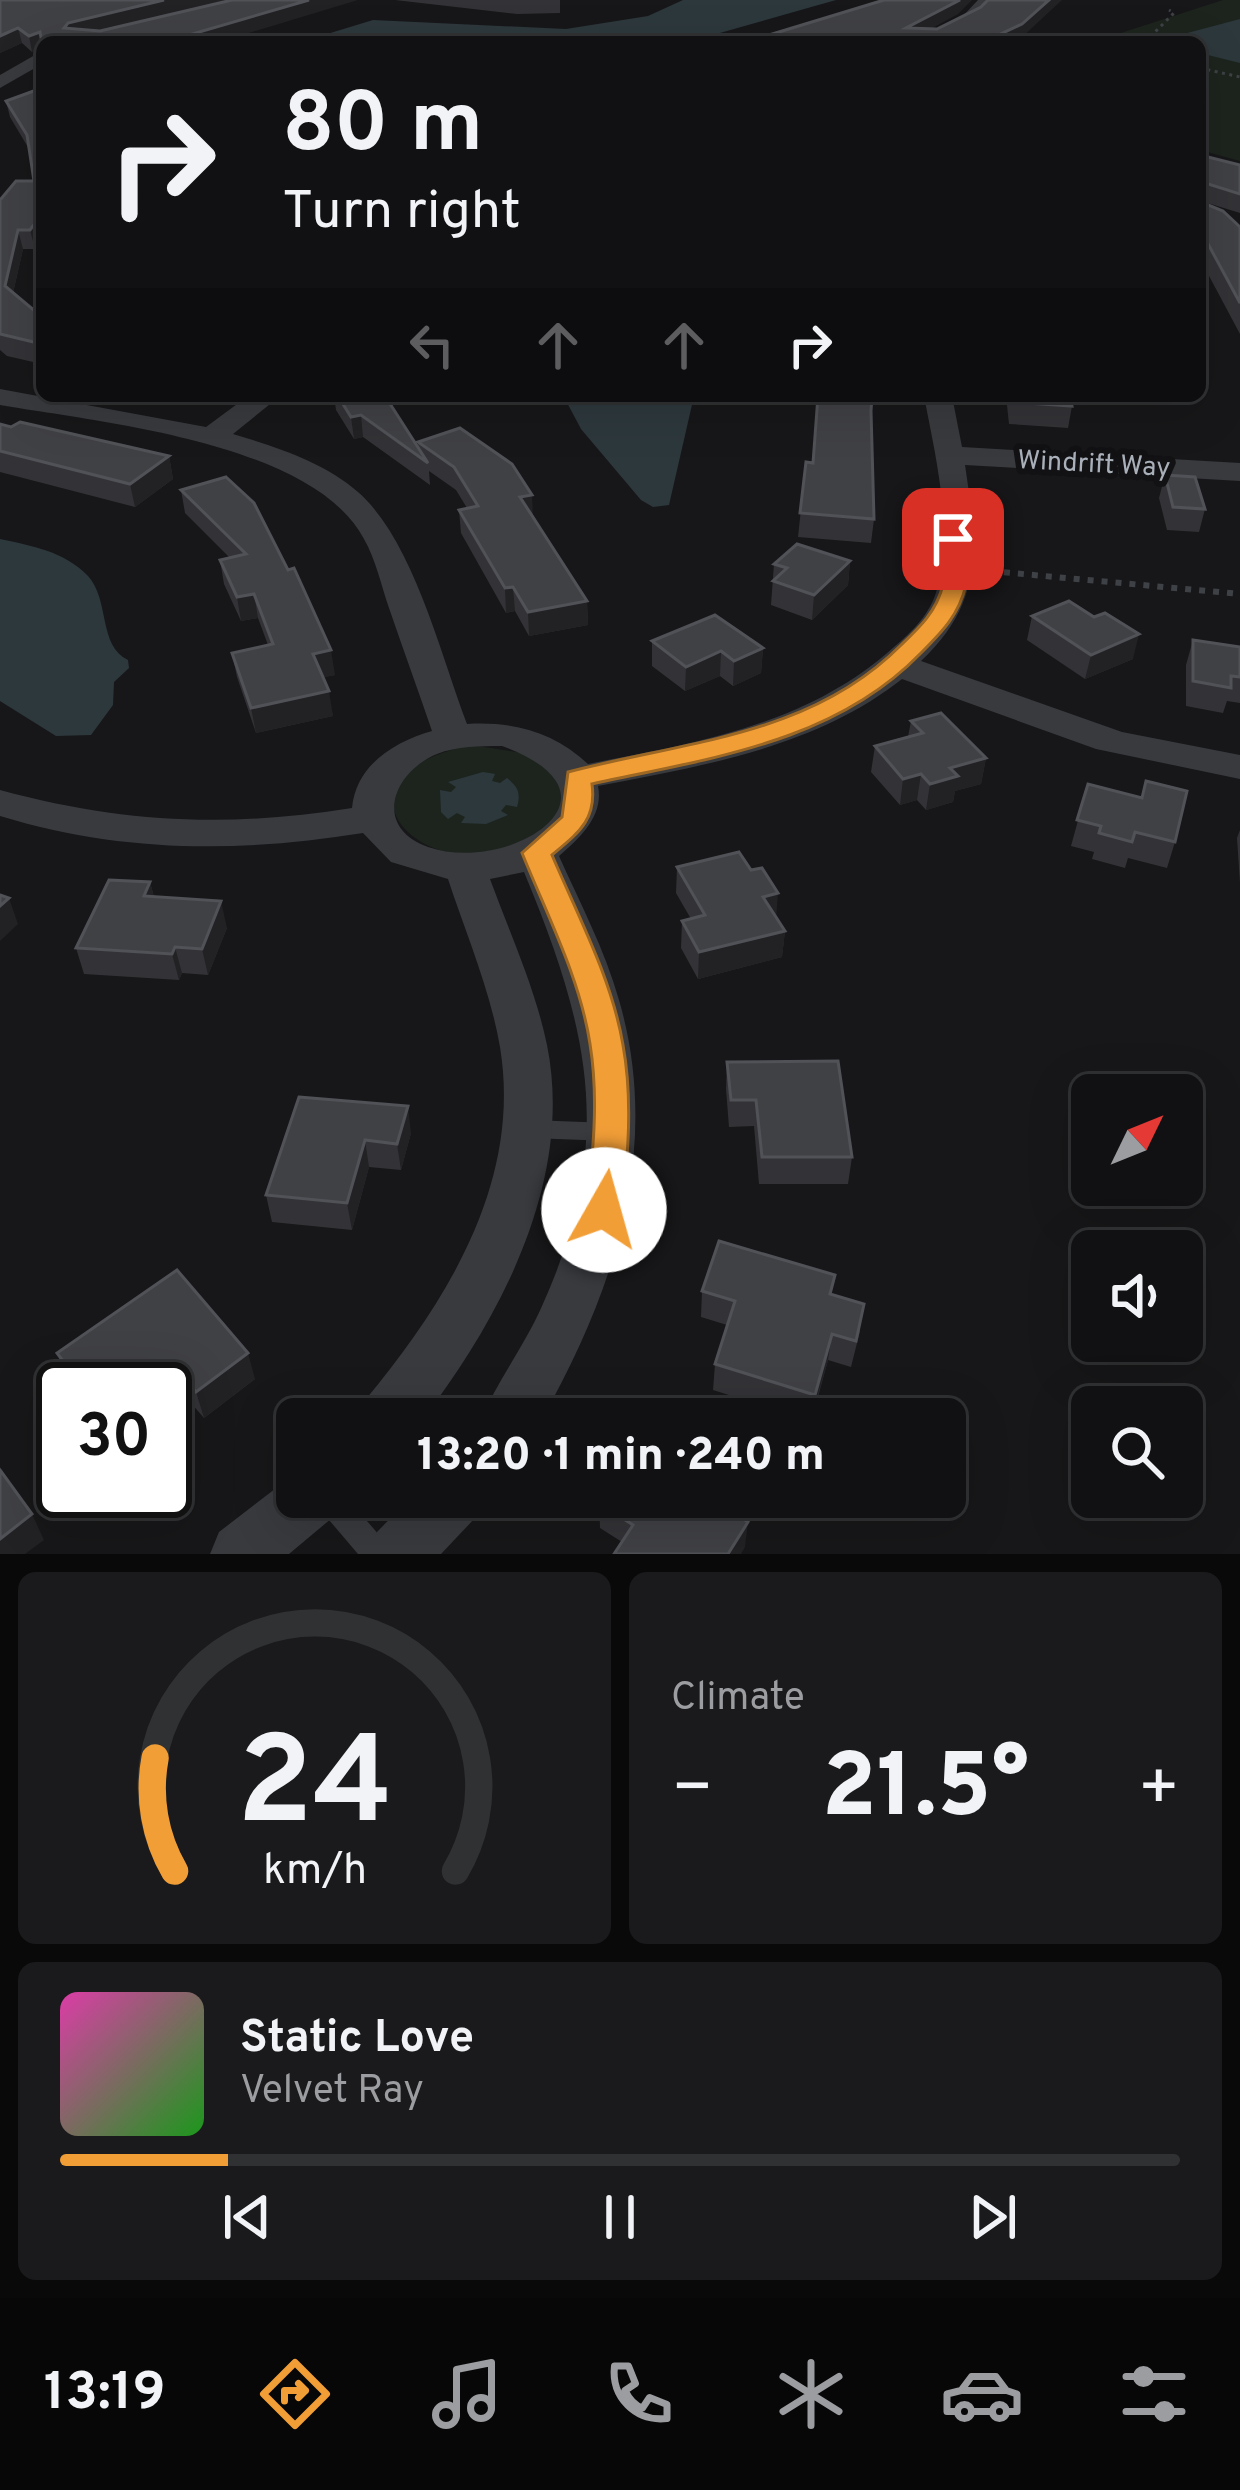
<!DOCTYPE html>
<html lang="en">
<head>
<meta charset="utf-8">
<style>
  :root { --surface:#111113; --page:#1a1a1c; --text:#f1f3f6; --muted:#9c9da0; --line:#303133; --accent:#f29e37 }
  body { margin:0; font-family:Overpass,sans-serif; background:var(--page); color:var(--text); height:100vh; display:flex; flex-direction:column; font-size:45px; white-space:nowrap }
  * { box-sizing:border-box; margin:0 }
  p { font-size:39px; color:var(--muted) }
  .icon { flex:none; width:66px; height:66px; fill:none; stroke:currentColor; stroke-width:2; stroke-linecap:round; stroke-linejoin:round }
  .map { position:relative; height:1554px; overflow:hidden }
  .drawer { display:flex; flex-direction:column; gap:18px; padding:18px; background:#09090a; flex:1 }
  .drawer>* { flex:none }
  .guide { position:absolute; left:36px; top:36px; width:1170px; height:366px; border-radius:18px; box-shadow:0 12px 48px #0002,0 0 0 3px var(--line); background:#111113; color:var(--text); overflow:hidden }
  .needle { width:78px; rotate:47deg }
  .controls { position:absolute; left:1071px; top:1074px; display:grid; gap:24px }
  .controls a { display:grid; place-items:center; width:132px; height:132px; border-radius:18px; background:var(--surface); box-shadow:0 12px 48px #0002,0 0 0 3px var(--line); font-size:60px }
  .speed { position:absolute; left:36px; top:1362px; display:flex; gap:24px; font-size:60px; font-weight:700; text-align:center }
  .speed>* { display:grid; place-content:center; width:156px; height:156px; border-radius:50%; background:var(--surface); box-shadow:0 12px 48px #0002,0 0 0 3px var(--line); line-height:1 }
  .speed .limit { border:6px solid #111; border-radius:18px; background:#fff; color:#111 }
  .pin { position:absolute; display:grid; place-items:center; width:102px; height:102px; color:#fff; margin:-51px; border-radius:24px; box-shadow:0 6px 18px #0006 }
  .me { position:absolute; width:132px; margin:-66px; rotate:7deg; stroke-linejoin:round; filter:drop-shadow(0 0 9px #0008) }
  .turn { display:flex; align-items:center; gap:42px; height:252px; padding:0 48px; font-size:54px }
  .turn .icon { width:156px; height:156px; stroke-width:2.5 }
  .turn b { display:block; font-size:84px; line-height:102px }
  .lanes { display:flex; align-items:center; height:114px; padding:0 48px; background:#0003; justify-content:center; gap:60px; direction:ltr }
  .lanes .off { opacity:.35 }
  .big { font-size:90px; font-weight:800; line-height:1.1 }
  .drawer .widget { flex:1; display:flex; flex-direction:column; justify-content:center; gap:18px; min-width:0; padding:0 42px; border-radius:18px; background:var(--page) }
  .drawer .dial { align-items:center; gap:0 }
  .dial svg { height:312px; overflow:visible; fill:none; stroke:var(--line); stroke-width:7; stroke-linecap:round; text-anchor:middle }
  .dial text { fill:var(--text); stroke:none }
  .song { display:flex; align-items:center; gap:36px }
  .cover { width:144px; height:144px; border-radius:18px; background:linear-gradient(135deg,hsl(320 70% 55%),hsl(120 70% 35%)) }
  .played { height:12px; border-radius:6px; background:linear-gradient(90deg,var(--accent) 15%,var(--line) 15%) }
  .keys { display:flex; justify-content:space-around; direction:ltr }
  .heat { display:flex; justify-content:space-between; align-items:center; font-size:66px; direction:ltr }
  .drawer .tiles { flex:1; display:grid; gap:18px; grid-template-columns:1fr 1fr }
  .widget:last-child { grid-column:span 2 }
  .trip { position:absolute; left:276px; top:1398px; width:690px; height:120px; border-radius:18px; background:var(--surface); box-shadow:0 12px 48px #0002,0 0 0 3px var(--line); font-weight:800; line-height:120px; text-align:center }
  .tabs { display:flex; height:192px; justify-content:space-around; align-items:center; background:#070708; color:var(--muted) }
  .tabs .icon { width:84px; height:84px }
  .tabs .current { color:var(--accent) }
  .tabs b { font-size:54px; color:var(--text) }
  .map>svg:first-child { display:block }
  .green { fill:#1d241d }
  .water { fill:#2d383d }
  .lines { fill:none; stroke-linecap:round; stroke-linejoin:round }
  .path-far1 { stroke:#3e4145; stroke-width:3; stroke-dasharray:3 4.5; stroke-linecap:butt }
  .path { stroke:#3e4145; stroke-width:6; stroke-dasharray:6 8; stroke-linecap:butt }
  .lane { fill:#383a3e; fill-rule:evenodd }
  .street { fill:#383a3e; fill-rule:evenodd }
  .wall { fill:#333337 }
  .shaded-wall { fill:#222225 }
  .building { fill:#404145; stroke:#505257; stroke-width:3 }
  .route { fill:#f29e37; stroke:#9d6724; stroke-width:3 }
  .labels { text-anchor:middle; stroke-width:12; stroke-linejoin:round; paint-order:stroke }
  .far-street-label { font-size:27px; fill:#a9b0b9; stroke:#121214 }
</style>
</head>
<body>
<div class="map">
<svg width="1240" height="1554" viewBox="0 0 1240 1554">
  <rect width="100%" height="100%" fill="#171719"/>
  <g class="green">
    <polygon points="1223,0 1240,0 1240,161 1200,150 1200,42 1093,42"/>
    <path d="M 471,745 L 530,754 L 561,781 L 561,811 C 554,819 545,832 536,838 C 431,900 310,779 471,745 Z"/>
  </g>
  <g class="water">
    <polygon points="683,0 836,0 688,42 314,38 373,20 566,29 648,16"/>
    <polygon points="1240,19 1240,63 1200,53 1200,42 1175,42 1176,36"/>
    <polygon points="694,396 669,505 653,507 641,500 581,429 564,397"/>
    <path d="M 0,539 C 32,546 64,551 88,576 C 110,600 98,646 128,660 L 129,668 L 114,682 L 113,705 L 91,735 L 56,736 L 0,701 Z"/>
    <path d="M 483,772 L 495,774 L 492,781 L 500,783 L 507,778 C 518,787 521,793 517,807 L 506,805 L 501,811 L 508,815 L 486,824 L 461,823 L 465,817 L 457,813 L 448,819 L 441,812 L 440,790 L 451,792 L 456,787 L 448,782 Z"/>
  </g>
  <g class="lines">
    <g class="path-far1">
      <polyline points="1145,42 1174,13 1169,10"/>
      <polyline points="1200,68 1240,77"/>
    </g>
    <polyline class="path" points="990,571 1240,594"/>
    <g class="lane">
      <polygon points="530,1120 610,1123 618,1125 621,1132 618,1139 610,1141 530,1138 522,1135 519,1129 522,1123"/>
      <polygon points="314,1497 346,1497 387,1544 391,1554 358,1554 318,1507"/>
    </g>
    <g class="street">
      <path d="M 978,0 L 994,0 C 971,28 945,42 909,42 L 961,18 Z"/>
      <polygon points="42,51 42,64 0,88 0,75"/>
      <path d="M 0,389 L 206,427 L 248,396 L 280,396 L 233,434 C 276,447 324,462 358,492 C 413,540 441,656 467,724 C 513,721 554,732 588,764 C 698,743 809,724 894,647 C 913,631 931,613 937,589 C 954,530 935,454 924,396 L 952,396 L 962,447 L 1240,463 L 1240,481 L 965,465 C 977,545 985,601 921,661 L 1122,732 L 1240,755 L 1240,779 L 1096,749 L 902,679 C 816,747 703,766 598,786 C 604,816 580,838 559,856 C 580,903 605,950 619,1000 C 662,1148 615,1289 542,1419 L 481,1419 C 498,1380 525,1345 542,1306 C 616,1142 590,1031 524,872 L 490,879 C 510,934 535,987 547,1045 C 574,1178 502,1316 423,1419 L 358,1419 L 366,1399 C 448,1300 522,1181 500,1047 C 490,989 466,934 448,879 L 391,862 L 363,833 C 239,853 121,853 0,816 L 0,790 C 122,823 227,828 352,808 C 356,765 394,742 432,731 C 418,690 403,649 389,608 C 381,585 376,560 364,539 C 313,442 98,422 0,405 ZM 502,746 C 638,796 507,875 428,847 C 372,827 393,772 437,754 C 457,746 480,746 502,746 Z"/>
      <polygon points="297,1472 297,1497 340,1497 332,1518 289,1554 210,1554 219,1532"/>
      <polygon points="411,1497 483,1497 475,1518 441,1554 368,1554 377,1532"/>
    </g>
  </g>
  <g class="wall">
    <polygon points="0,0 225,0 98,31 358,0 42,42 32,52 22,43 0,53"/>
    <polygon points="395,0 560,0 560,13 517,14"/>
    <polygon points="42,88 35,249 23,249 13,293 42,317 42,364 7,356 0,350 0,200 34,181 29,149 10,117 6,101"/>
    <polygon points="1200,155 1240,165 1240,213 1201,201 1240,227 1240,334 1200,259"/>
    <polygon points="334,396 385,396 418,447 418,442 533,517 587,601 588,625 529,636 515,611 506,613 461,533 459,510 467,508 456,490 429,471 430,485 363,437 354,439 336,410"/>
    <polygon points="1006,396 1070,396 1072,406 1068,428 1009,424"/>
    <polygon points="871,411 874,519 871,543 798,537 806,462 813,463"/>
    <polygon points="0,424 169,456 173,479 135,507 0,472"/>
    <polygon points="1165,475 1205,509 1199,532 1167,530 1159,498"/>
    <polygon points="226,477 335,675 323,677 333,716 256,733 237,677 232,653 268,645 258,618 241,621 224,584 220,560 230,558 185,513 181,490"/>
    <polygon points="850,561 848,585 812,620 771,605 774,564"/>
    <polygon points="1032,616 1133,659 1085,679 1027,640"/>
    <polygon points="1193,640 1240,647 1240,703 1227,701 1223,713 1186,706 1186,665"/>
    <polygon points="652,641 763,648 761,673 733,686 720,676 685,691 652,666"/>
    <polygon points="911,721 986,758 981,784 955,791 953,802 926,810 917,800 900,805 871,772 875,746 908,737"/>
    <polygon points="1088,784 1175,842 1167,868 1128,858 1125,868 1092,859 1094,852 1071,846"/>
    <polygon points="1240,830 1240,883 1237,838"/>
    <polygon points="677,867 776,917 785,931 782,957 698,979 681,948 682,921 691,919 676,893"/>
    <polygon points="150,882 154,897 227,928 208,975 182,973 179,980 84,974 76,948"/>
    <polygon points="727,1062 852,1157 848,1184 759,1184 754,1126 729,1127 726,1089"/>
    <polygon points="299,1097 411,1133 401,1170 369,1167 352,1230 272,1222 266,1195"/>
    <polygon points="702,1291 832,1295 860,1331 851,1367 828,1360 812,1419 805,1419 713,1390 715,1364 727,1325 701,1317"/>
    <polygon points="57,1353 255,1379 204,1418 184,1395 165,1409 165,1389 75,1389 68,1380"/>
    <polygon points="599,1503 745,1547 622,1542 600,1528"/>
  </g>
  <g class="shaded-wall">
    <polygon points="164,0 225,0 71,38 64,28 68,23"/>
    <polygon points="309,0 358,0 219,42 165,42"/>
    <polygon points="960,0 972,0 958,14 907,42 906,28"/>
    <polygon points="1049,0 1062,0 1020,39 1014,42 979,42"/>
    <polygon points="18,28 22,43 0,53 0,36"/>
    <polygon points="40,32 42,47 32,52 29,36"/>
    <polygon points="42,214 42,238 35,249 30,230"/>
    <polygon points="18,230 23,249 10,306 5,286"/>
    <polygon points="361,415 363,437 354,439 351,417"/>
    <polygon points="169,456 173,479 135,507 130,484"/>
    <polygon points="532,495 533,518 520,497"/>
    <polygon points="850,561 848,585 812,620 814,595"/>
    <polygon points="513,587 515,611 506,613 505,588"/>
    <polygon points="254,594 258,618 241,621 237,597"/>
    <polygon points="587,601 588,625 529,636 528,612"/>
    <polygon points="1139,634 1133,659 1085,679 1091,655"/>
    <polygon points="763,648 761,673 733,686 734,661"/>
    <polygon points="331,650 335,675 317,679 313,654"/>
    <polygon points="721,651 720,676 685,691 686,667"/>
    <polygon points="329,691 333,716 256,733 251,708"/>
    <polygon points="986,758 981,784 955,791 953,802 926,810 930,784 950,768"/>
    <polygon points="921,774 917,800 900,805 903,779"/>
    <polygon points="150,882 157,909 144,896"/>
    <polygon points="778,893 776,920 763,897"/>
    <polygon points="0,898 9,898 18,924 0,941"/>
    <polygon points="221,901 227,928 208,975 202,949"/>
    <polygon points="785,931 782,957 698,979 699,952"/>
    <polygon points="175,947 182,973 179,980 172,954"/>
    <polygon points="408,1106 411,1133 401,1170 397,1144"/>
    <polygon points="365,1140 369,1167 352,1230 347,1203"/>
    <polygon points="832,1334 828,1360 811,1419 815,1395"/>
    <polygon points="248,1353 255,1379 204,1418 196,1392"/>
    <polygon points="176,1369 184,1395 165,1409 165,1389 148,1389"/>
    <polygon points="32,1514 44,1540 25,1554 0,1554 0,1539"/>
    <polygon points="748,1522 745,1547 741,1554 728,1554"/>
  </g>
  <g class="building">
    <polygon points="0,0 164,0 68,23 64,28 100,31 232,0 309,0 165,42 42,43 40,32 29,36 18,28 0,36"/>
    <polygon points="884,0 960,0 906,28 937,29 981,7 988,0 1049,0 1022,24 996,36 979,42 746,42"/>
    <polygon points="42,88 42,214 30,230 18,230 5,286 42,317 42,344 0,334 0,200 16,181 34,181 27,135 6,101"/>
    <polygon points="1200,155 1240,165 1240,194 1202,182 1201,202 1223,211 1240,227 1240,303 1207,242 1200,235"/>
    <polygon points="338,396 385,396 428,463 361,415 351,417"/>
    <polygon points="818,396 872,396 871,411 874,519 800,513 806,462 813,463"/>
    <polygon points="1012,396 1070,396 1072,406 1013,402"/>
    <polygon points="20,422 169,456 130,484 0,451 0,424 11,427"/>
    <polygon points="460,428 512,464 532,495 520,497 587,601 528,612 513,587 505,588 459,510 478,506 454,467 418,442"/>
    <polygon points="1165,475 1195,477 1205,509 1173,507"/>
    <polygon points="226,477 254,503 288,570 294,568 331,650 313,654 329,691 251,708 232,653 273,644 254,594 237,597 220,560 246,554 181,490"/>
    <polygon points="797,544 850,561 814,595 773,581 787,568 774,564"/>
    <polygon points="1069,601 1094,617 1105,613 1139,634 1091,655 1032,616"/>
    <polygon points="715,615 763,648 734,661 721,651 686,667 652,641"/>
    <polygon points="1193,640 1240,647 1240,677 1231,676 1231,688 1193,681"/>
    <polygon points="941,713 986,758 950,768 958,776 930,784 921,774 903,779 875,746 923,733 911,721"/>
    <polygon points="1146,781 1187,791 1175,842 1135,832 1132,842 1099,833 1101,826 1077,820 1088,784 1142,798"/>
    <polygon points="739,852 751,870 762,868 778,893 763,897 785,931 699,952 682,921 705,915 677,867"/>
    <polygon points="109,880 150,882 144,896 221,901 202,949 175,947 172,954 76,948"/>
    <polygon points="0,895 9,898 0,906"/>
    <polygon points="838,1061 852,1157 762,1157 756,1100 731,1100 727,1062"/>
    <polygon points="299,1097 408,1106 397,1144 365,1140 347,1203 266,1195"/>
    <polygon points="719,1241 835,1275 830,1294 864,1304 856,1341 832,1334 815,1395 715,1364 735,1301 702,1291"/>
    <polygon points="177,1270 248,1353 196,1392 176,1369 148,1389 84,1389 57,1353"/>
    <polygon points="0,1470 32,1514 0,1539"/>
    <polygon points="603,1497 709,1497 748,1522 728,1554 614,1554 633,1525 599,1503"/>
  </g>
  <path class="route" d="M 953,532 L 965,539 C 966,554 969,571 966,585 C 959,615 942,632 921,653 C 834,743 710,758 592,784 C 597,820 578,833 552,855 C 578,916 612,979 623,1045 C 633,1100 628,1155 622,1210 L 617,1221 L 604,1226 L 591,1221 L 586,1210 C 593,1155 599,1100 590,1044 C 580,978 547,915 522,853 L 562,817 L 568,772 C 686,741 811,736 901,645 C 920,627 936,612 943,585 C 946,571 943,554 942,539 Z"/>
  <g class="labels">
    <g class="far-street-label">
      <text transform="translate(1094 463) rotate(3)" y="9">Windrift Way</text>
    </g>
  </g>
</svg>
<div class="controls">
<a><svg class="needle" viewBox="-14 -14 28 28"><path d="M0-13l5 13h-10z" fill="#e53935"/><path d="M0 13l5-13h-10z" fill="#9c9da0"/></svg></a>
<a><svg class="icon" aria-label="sound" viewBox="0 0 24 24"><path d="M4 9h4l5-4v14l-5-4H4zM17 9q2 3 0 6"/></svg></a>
<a><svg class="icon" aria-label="search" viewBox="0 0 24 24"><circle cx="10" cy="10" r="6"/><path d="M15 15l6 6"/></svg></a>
</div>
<div class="speed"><div class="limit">30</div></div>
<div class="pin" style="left:953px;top:539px;background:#d93025"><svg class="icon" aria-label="arrive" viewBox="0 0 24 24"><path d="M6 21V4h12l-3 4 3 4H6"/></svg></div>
<svg class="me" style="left:604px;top:1210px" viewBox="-20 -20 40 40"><circle r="19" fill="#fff"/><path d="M0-13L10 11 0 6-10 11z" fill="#f29e37"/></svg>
<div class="trip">13:20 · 1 min · 240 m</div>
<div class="guide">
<div class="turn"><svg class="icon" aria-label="right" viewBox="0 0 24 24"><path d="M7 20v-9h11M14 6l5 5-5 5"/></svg><div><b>80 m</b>Turn right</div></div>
<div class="lanes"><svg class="icon off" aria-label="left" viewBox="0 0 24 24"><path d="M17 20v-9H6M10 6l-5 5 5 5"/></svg><svg class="icon off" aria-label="ahead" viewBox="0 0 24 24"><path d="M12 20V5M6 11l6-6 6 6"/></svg><svg class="icon off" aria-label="ahead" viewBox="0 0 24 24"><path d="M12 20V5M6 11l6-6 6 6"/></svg><svg class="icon" aria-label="right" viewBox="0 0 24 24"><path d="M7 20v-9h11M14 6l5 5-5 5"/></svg></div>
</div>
</div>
<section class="drawer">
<div class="tiles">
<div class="widget dial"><svg viewBox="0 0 100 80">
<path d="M14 69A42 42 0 1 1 86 69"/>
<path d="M14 69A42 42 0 0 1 9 40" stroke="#f29e37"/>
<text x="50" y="56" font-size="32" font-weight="700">24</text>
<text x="50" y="72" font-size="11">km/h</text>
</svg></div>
<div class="widget"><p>Climate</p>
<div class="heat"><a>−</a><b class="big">21.5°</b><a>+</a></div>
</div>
<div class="widget">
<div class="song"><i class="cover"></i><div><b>Static Love</b><p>Velvet Ray</p></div></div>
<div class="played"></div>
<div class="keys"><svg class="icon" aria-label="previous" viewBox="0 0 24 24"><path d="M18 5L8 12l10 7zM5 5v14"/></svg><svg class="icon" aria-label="pause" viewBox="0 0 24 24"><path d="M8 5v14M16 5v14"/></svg><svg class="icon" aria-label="next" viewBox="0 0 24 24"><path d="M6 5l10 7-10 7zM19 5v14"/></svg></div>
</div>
</div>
</section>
<nav class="tabs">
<b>13:19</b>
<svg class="icon current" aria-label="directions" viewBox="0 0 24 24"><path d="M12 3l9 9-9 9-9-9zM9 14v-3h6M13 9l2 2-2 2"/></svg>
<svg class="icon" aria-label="music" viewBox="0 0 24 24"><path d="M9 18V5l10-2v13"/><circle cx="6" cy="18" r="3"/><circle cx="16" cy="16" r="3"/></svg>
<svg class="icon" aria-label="phone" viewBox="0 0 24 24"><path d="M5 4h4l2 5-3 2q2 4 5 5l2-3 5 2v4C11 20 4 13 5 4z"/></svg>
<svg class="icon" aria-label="climate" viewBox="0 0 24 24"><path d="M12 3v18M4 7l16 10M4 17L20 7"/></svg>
<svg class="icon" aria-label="car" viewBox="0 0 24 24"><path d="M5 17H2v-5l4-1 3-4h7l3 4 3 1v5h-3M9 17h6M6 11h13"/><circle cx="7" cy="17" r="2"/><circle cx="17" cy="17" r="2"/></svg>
<svg class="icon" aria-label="filters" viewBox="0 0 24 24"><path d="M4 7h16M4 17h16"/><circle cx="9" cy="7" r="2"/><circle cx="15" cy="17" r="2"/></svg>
</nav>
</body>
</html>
